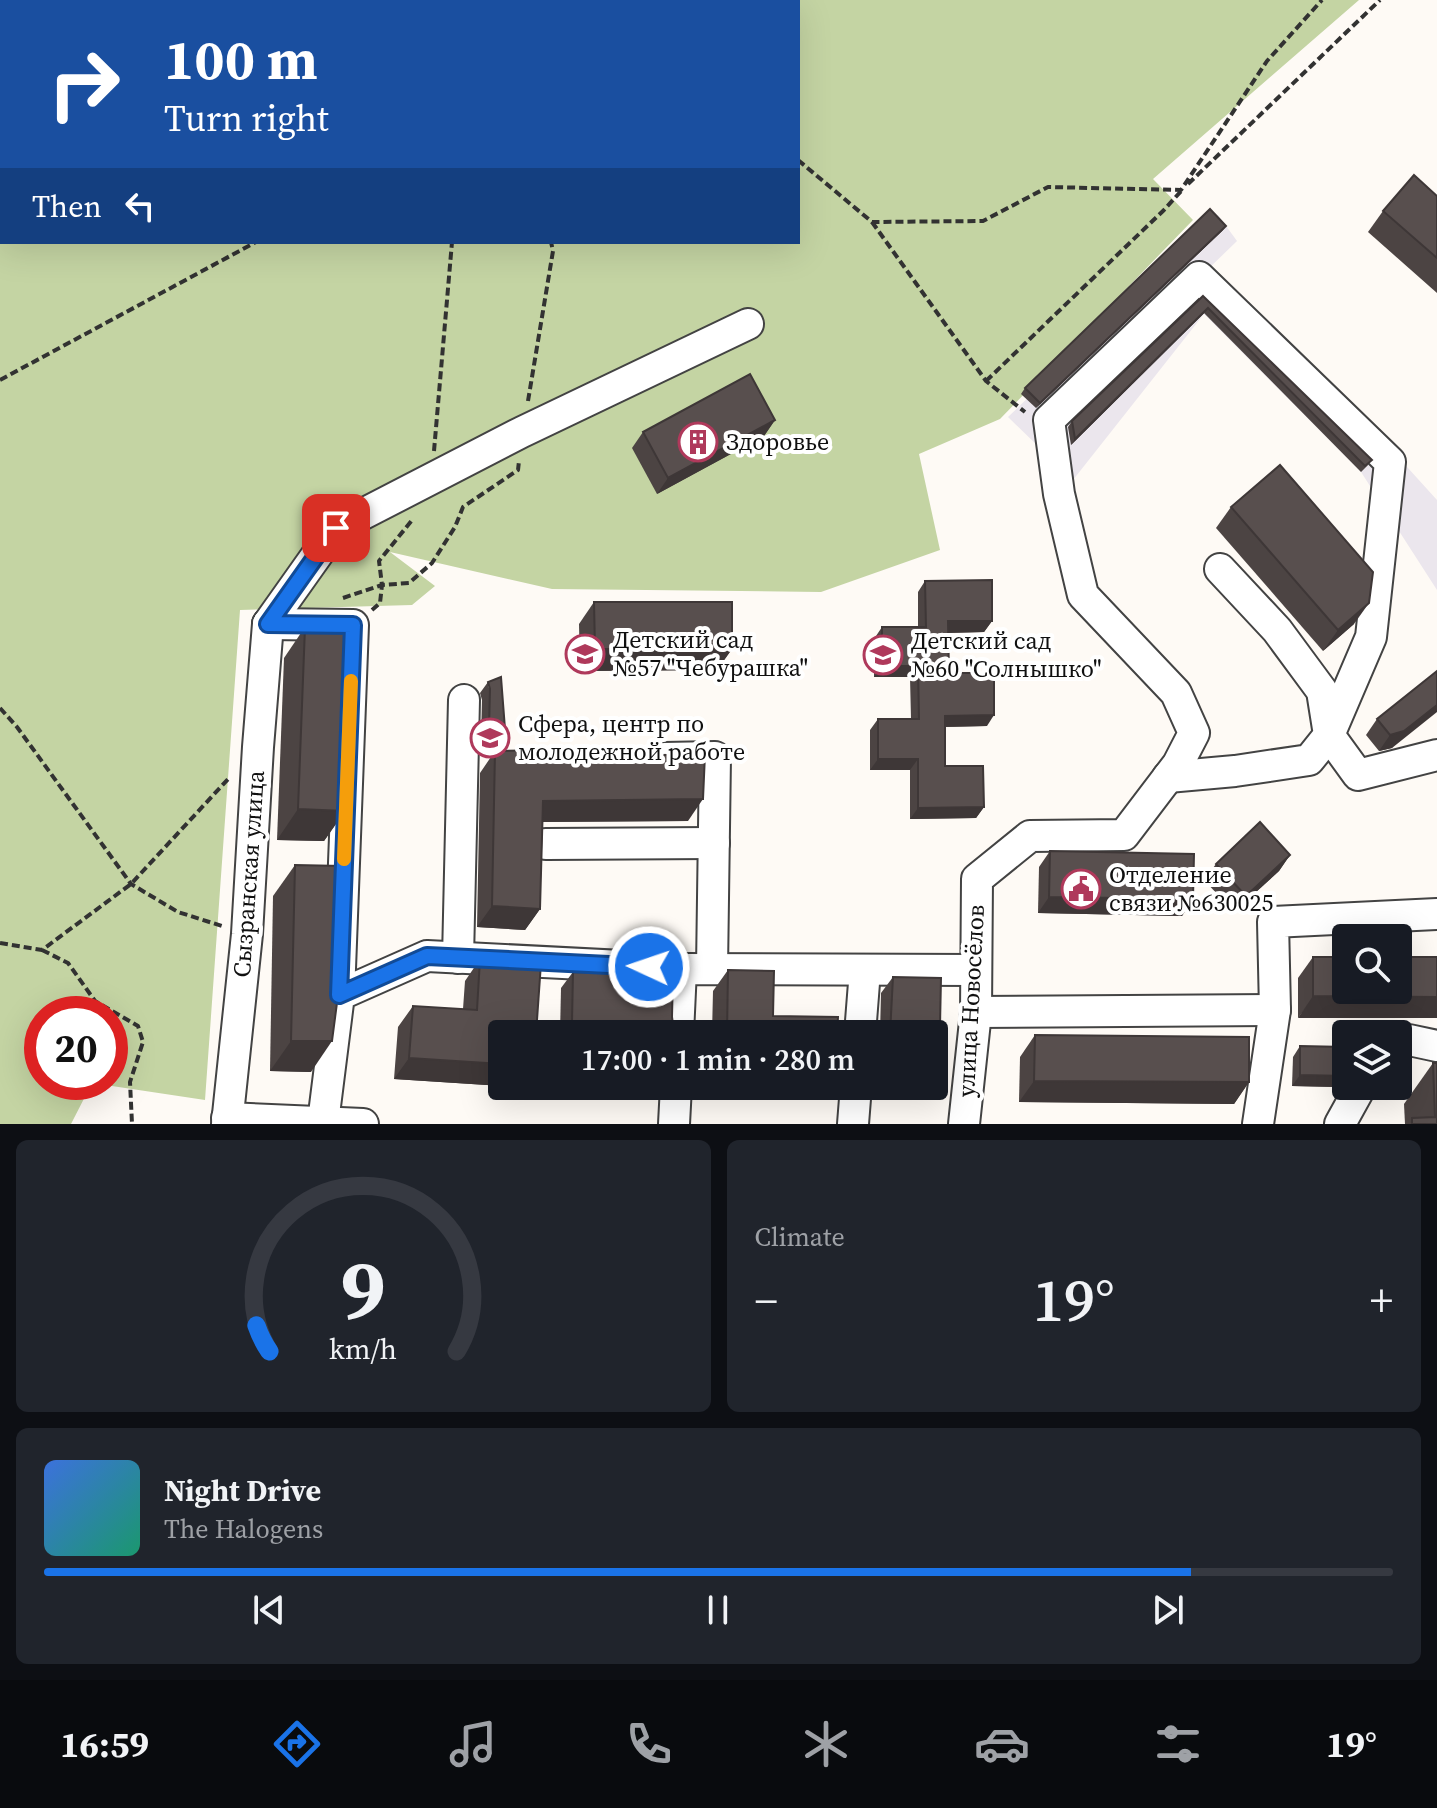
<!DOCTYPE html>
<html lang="en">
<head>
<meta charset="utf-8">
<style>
  :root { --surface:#171b24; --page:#20242c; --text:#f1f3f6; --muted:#9ea1a6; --line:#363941; --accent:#1a73e8 }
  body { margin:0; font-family:"Source Serif 4",serif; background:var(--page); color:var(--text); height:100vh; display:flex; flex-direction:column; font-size:30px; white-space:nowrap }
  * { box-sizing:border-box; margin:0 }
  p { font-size:26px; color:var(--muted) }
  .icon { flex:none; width:44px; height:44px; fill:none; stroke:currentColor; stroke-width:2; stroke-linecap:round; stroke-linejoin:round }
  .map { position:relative; height:1124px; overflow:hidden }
  .side { display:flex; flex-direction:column; gap:16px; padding:16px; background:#0d0f14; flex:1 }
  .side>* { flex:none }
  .banner { position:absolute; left:0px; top:0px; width:800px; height:244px; box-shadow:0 8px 32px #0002; background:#1a4fa0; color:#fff; overflow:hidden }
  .fabs { position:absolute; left:1332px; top:924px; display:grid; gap:16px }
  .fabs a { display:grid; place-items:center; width:80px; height:80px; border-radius:8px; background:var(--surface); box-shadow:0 8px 32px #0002; font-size:40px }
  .speed { position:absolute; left:24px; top:996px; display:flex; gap:16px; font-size:40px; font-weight:700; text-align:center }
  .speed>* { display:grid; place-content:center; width:104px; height:104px; border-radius:50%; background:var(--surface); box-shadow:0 8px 32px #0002; line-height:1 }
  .speed .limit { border:12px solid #d22; background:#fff; color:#111 }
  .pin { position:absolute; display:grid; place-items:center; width:68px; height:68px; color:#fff; margin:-34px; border-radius:16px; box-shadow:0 4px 12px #0006 }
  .me { position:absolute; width:88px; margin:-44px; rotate:273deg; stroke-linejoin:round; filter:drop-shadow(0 0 6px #0008) }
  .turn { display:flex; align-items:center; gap:28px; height:168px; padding:0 32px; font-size:36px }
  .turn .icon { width:104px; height:104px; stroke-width:2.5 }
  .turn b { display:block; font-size:56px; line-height:68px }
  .then { display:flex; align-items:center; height:76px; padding:0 32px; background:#0003; gap:16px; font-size:30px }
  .big { font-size:60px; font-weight:600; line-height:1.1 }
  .side .widget { flex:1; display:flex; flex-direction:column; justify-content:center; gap:12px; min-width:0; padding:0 28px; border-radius:12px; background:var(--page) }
  .side .dial { align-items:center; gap:0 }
  .dial svg { height:208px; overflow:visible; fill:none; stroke:var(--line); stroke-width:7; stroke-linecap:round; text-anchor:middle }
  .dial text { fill:var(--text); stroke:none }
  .song { display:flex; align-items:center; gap:24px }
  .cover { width:96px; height:96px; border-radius:12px; background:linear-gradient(135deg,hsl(220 70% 55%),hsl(160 70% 35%)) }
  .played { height:8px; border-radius:4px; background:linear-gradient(90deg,var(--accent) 85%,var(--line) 85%) }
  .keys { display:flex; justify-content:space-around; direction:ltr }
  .heat { display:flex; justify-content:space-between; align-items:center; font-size:44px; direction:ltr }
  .side .tiles { flex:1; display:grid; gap:16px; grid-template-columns:1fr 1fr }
  .widget:last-child { grid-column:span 2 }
  .trip { position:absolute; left:488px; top:1020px; width:460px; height:80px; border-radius:8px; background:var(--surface); box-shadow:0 8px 32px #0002; font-weight:600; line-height:80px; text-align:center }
  .tab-bar { display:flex; height:128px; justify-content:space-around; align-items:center; background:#090b0e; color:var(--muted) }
  .tab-bar .icon { width:56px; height:56px }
  .tab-bar .current { color:var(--accent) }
  .tab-bar b { font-size:36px; color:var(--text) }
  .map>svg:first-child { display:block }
  .industrial { fill:#ebe6ed }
  .forest { fill:#c4d4a3; fill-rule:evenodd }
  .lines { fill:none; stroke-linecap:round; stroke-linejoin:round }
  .minor-casing { stroke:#434343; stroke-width:34 }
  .path { stroke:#323232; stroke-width:4; stroke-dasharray:8 4; stroke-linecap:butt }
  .minor { stroke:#fff; stroke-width:30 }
  .wall { fill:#4c4443 }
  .shaded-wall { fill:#3e3737 }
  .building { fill:#584f4e; stroke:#3e3737; stroke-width:2 }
  .route-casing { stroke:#114b97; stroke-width:20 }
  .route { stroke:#1a73e8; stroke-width:14 }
  .slow { stroke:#f59e0b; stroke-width:14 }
  .labels { text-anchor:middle; stroke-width:8; stroke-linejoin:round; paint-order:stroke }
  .poi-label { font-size:24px; fill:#101010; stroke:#fff; text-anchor:start }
  .street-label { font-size:24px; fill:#101010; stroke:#fff }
</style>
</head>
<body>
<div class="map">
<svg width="1437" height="1124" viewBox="0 0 1437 1124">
  <rect width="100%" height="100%" fill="#fefaf5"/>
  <polygon class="industrial" points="1218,215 1237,241 1203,274 1398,457 1437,500 1437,590 1361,472 1204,314 1073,480 1008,417"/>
  <path class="forest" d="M 0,0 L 1359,0 L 1153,179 L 1193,220 L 1000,419 L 919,454 L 940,550 L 821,592 L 552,589 L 390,552 L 435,586 L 412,605 L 240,610 L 205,1100 L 92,1083 L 71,1124 L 0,1124 ZM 2,2 L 798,2 L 798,242 L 2,242 ZM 42,1014 L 110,1014 L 110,1082 L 42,1082 Z"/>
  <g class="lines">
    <g class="minor-casing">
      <g id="minor">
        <polyline points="268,624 336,528 522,432 748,324"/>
        <polyline points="268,624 353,625 339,995"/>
        <polyline points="665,758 715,757 712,969"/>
        <polyline points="1168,777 1235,771 1309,760 1329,735 1322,691 1277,630 1220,569"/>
        <polyline points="546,844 714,843"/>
        <polyline points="458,958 464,700"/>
        <polyline points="976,1012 1275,1010"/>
        <polyline points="678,1034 681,969 976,970"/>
        <polyline points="860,1034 865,970"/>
        <polyline points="1398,1045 1409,1040 1437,1046"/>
        <polyline points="227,1118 363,1124"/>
        <polyline points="323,1122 339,995 427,956 681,969"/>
        <polyline points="227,1124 247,934 258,747 268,624"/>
        <polyline points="674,1124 676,1086"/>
        <polyline points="853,1124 856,1086"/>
        <polyline points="964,1124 976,1012 977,879 1030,836 1124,835 1178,764 1194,733 1176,693 1083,595 1059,494 1049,420 1199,277 1390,462 1371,637 1329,735 1358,775 1437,755"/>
        <polyline points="1258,1124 1275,1010 1273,922 1437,914"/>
        <polyline points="1340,1124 1361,1086"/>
      </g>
    </g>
    <g class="path">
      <polyline points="459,0 460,2"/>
      <polyline points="698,2 702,0"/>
      <polyline points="798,160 872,222 983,221 1048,187 1181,190 1267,61 1322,0"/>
      <polyline points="1188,184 1380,0"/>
      <polyline points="872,222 986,381 1025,412"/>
      <polyline points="0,380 256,242"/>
      <polyline points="986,381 1164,210 1182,190"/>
      <polyline points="528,401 553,251 551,242"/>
      <polyline points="434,451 452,242"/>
      <polyline points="343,598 382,585 409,583 432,563 455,527 463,507 518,470 519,461"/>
      <polyline points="372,610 380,603 382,585 379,561 413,519"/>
      <polyline points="0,708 17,727 131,884 178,912 222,926"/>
      <polyline points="0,943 42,950 131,884 229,778"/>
      <polyline points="42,950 68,963 95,1001 138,1026 143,1042 130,1082 132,1124"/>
    </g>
    <use href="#minor" class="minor"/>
  </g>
  <g class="wall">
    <polygon points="1437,196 1437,293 1368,232 1383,211"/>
    <polygon points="1226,226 1222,231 1036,408 1021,394 1025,388"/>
    <polygon points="1203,296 1368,465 1361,472 1204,313 1071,445 1068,427 1072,421"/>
    <polygon points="775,420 764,436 657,494 632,448 643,432"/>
    <polygon points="1231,507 1354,624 1323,651 1216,528"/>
    <polygon points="925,581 992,621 984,632 948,633 949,673 987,726 945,727 945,766 984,807 976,818 910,819 910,770 870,770 870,730 878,719 911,719 910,677 874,677 874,639 882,627 918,627 918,592"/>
    <polygon points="594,602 732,649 717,670 580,671 579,624"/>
    <polygon points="305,627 345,811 324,841 277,840 284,658"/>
    <polygon points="1437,671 1392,748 1379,751 1366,735 1377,719"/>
    <polygon points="488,682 497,740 481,739 482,700 480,693"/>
    <polygon points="495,751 688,821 543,822 540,909 525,930 477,927 480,773"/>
    <polygon points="1050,851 1193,899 1182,916 1038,913 1039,867"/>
    <polygon points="1290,855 1279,871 1234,912 1204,880 1216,864"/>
    <polygon points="295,865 311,1072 270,1071 273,896"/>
    <polygon points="1313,957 1346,957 1298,1018 1298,978"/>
    <polygon points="480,959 519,1087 394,1079 398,1027 413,1006 463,1009 465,981"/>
    <polygon points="728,970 773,1016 837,1034 712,1034 713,991"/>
    <polygon points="573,972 672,1017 673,1024 666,1034 560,1034 561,988"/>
    <polygon points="893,977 941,978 939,1075 934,1082 934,1034 880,1034 881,993"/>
    <polygon points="1035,1035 1249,1082 1234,1104 1019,1102 1020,1057"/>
    <polygon points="1300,1046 1338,1087 1292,1086 1293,1057"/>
    <polygon points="1433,1063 1437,1124 1405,1124 1404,1104"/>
  </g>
  <g class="shaded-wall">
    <polygon points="1226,226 1222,231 1036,408 1040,403"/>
    <polygon points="1208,308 1204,313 1071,445 1075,439"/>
    <polygon points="775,420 764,436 657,494 668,478"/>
    <polygon points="1369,603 1354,624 1323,651 1338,630"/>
    <polygon points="948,621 992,621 984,632 941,633"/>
    <polygon points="595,649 732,649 717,670 580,671"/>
    <polygon points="882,666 918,666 910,677 874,677"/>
    <polygon points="1437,705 1437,712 1392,748 1379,751 1390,735"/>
    <polygon points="994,715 987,726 937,727 945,716"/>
    <polygon points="489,728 505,729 497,740 481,739"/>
    <polygon points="878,759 918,759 910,770 870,770"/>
    <polygon points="703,799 688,821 528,822 543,801"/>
    <polygon points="984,807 976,818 910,819 918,808"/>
    <polygon points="298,809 345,811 324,841 277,840"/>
    <polygon points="1290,855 1279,871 1234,912 1246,896"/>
    <polygon points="1049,897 1193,899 1182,916 1038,913"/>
    <polygon points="492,906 540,909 525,930 477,927"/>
    <polygon points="1313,996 1437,997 1437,1018 1298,1018"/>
    <polygon points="572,1022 673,1024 666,1034 564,1034"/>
    <polygon points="291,1041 332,1041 311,1072 270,1071"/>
    <polygon points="409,1058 502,1064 502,1086 520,1086 519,1087 394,1079"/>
    <polygon points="1300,1075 1346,1076 1338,1087 1292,1086"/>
    <polygon points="1034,1081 1249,1082 1234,1104 1019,1102"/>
    <polygon points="713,1086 825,1086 822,1090 711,1088"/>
    <polygon points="880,1086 931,1086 928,1091 877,1090"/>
  </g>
  <g class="building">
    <polygon points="1414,175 1437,196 1437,258 1383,211"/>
    <polygon points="1210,209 1226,226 1040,403 1025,388"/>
    <polygon points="1203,296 1372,460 1365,466 1208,308 1075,439 1072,421"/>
    <polygon points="750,374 775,420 668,478 643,432"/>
    <polygon points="1280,465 1373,572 1369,603 1338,630 1231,507"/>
    <polygon points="992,580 992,621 948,621 949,673 994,673 994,715 945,716 945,766 983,766 984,807 918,808 918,759 878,759 878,719 919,719 918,666 882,666 882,627 926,627 925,581"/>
    <polygon points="594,602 732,602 732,649 595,649"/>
    <polygon points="305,627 352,629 345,811 298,809"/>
    <polygon points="1437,671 1437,705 1404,731 1390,735 1377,719"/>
    <polygon points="501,677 505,729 489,728 490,689 488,682"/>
    <polygon points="603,749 608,754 616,756 705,754 703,799 543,801 540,909 492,906 495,751"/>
    <polygon points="1260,822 1290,855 1246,896 1216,864"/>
    <polygon points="1050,851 1194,854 1193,899 1049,897"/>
    <polygon points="295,865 342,866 340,980 332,1041 291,1041"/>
    <polygon points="1313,957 1346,957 1346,990 1398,990 1398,957 1437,957 1437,997 1313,996"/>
    <polygon points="480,959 541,963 536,1034 502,1034 502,1064 409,1058 413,1006 477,1010"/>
    <polygon points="728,970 774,971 773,1016 838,1017 837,1034 727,1034"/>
    <polygon points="573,972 673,974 672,1017 673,1024 572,1022"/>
    <polygon points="893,977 941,978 939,1075 934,1074 934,1034 890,1034"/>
    <polygon points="1035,1035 1249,1037 1249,1082 1034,1081"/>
    <polygon points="1300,1046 1346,1047 1346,1076 1300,1075"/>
    <polygon points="1433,1063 1437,1063 1437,1124 1412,1124 1412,1118 1435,1117"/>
  </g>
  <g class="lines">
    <g class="route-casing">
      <polyline id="route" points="336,528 268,624 353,625 339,995 427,956 649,967"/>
    </g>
    <use href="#route" class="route"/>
    <polyline class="slow" points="344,859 351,681"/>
  </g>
  <defs>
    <g id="building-ring" transform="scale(2)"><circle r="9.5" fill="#fff" stroke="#af395b" stroke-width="1.5"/><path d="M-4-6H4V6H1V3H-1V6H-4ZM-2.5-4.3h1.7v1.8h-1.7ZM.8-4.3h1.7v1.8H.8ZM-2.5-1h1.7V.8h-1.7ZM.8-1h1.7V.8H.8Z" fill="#af395b"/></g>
    <g id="school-ring" transform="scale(2)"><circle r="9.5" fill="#fff" stroke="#af395b" stroke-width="1.5"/><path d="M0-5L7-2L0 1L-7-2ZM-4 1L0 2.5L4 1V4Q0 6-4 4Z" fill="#af395b"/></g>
    <g id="civic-ring" transform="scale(2)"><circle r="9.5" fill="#fff" stroke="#af395b" stroke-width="1.5"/><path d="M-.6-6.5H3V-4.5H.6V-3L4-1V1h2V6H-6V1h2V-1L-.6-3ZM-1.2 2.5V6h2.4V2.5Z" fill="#af395b"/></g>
  </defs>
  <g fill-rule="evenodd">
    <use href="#building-ring" x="698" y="442"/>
    <use href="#school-ring" x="585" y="654"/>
    <use href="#school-ring" x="883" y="655"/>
    <use href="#school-ring" x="490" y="738"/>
    <use href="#civic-ring" x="1081" y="889"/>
  </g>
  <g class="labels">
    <g class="poi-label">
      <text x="726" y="450">Здоровье</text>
      <text x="613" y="648">Детский сад<tspan x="613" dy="28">№57 "Чебурашка"</tspan></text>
      <text x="911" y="649">Детский сад<tspan x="911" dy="28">№60 "Солнышко"</tspan></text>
      <text x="518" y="732">Сфера, центр по<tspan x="518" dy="28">молодежной работе</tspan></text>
      <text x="1109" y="883">Отделение<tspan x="1109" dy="28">связи №630025</tspan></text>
    </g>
    <g class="street-label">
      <text transform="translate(249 874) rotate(-86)" y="8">Сызранская улица</text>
      <text transform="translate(971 1001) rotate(-87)" y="8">улица Новосёлов</text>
    </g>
  </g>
</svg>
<div class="fabs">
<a><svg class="icon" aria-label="search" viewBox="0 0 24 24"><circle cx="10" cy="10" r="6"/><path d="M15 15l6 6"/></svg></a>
<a><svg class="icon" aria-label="layers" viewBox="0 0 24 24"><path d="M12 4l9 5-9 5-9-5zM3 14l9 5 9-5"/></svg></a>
</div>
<div class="speed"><div class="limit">20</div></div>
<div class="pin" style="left:336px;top:528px;background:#d93025"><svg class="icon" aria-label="arrive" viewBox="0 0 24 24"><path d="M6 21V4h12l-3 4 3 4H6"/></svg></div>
<svg class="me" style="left:649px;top:967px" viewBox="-20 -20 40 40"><circle r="17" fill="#1a73e8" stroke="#fff" stroke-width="3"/><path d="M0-11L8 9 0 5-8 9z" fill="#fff"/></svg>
<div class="trip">17:00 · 1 min · 280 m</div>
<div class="banner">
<div class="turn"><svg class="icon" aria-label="right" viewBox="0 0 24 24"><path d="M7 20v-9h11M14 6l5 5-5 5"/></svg><div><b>100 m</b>Turn right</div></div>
<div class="then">Then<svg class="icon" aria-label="left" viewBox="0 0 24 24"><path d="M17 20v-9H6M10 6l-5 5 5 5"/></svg></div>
</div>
</div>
<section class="side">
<div class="tiles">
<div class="widget dial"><svg viewBox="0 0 100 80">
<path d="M14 69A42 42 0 1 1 86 69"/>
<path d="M14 69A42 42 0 0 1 9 59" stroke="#1a73e8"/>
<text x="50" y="56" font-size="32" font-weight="700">9</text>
<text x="50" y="72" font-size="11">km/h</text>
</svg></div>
<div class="widget"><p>Climate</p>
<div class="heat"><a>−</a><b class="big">19°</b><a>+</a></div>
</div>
<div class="widget">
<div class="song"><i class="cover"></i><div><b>Night Drive</b><p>The Halogens</p></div></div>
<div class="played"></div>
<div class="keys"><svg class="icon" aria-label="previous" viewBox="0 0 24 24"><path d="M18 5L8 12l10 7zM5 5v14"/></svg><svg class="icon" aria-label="pause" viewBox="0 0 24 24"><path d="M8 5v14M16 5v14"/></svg><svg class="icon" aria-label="next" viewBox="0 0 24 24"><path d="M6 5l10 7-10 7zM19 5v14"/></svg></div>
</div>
</div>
</section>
<nav class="tab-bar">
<b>16:59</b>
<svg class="icon current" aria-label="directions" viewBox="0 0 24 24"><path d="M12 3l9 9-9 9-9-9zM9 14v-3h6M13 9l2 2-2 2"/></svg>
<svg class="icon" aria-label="music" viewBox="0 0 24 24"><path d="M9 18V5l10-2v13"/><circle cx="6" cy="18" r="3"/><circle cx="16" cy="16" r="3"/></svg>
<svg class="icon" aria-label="phone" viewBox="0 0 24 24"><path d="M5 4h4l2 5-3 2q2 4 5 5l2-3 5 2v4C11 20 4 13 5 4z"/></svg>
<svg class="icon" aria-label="climate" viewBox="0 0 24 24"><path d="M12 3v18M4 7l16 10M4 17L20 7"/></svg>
<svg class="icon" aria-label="car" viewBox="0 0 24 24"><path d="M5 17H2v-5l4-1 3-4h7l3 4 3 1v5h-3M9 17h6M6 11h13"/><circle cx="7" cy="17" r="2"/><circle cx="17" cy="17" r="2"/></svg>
<svg class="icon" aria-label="filters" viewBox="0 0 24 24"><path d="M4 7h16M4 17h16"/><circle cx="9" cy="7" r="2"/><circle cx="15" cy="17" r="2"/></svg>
<b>19°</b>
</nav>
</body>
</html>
